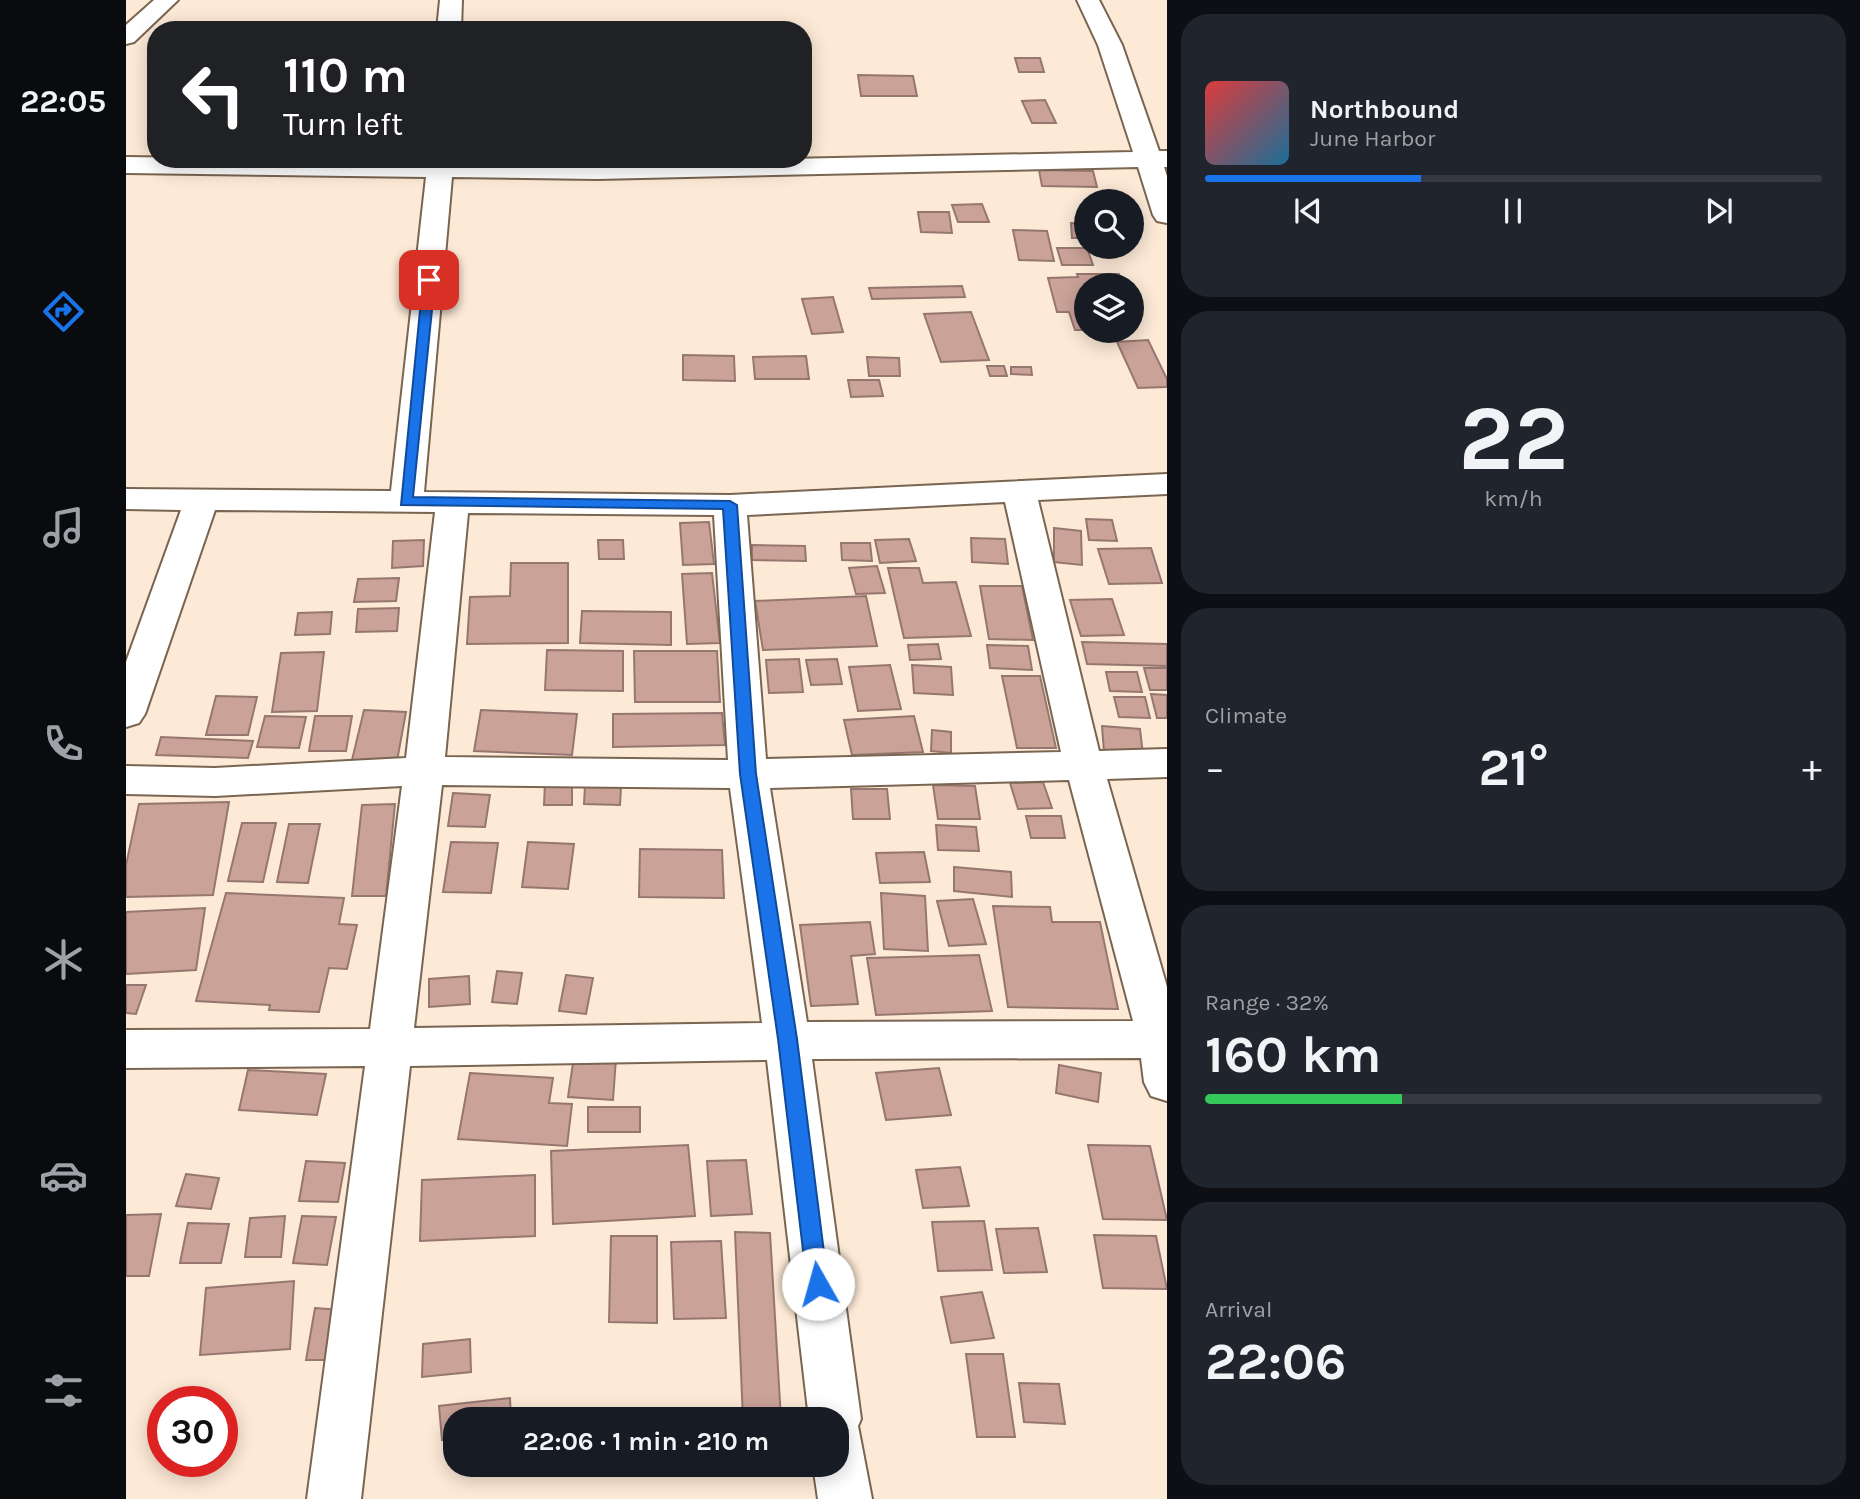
<!DOCTYPE html>
<html lang="en">
<head>
<meta charset="utf-8">
<style>
  :root { --surface:#171b24; --page:#20242c; --text:#f1f3f6; --muted:#9ea1a6; --line:#363941; --accent:#1a73e8 }
  body { margin:0; font-family:Karla,sans-serif; background:var(--page); color:var(--text); height:100vh; display:flex; flex-direction:column; font-size:26px; white-space:nowrap }
  * { box-sizing:border-box; margin:0 }
  p { font-size:23px; color:var(--muted) }
  .icon { flex:none; width:38px; height:38px; fill:none; stroke:currentColor; stroke-width:2; stroke-linecap:round; stroke-linejoin:round }
  .map { position:relative; flex:1; overflow:hidden }
  .side { display:flex; flex-direction:column; gap:14px; padding:14px; background:#0d0f14; width:693px }
  .side>* { flex:none }
  .top-card { position:absolute; left:21px; top:21px; width:665px; height:147px; border-radius:28px; box-shadow:0 4px 18px #0003; background:#202124; color:#fff; overflow:hidden }
  .buttons { position:absolute; left:948px; top:189px; display:grid; gap:14px }
  .buttons a { display:grid; place-items:center; width:70px; height:70px; border-radius:50%; background:var(--surface); box-shadow:0 4px 18px #0003; font-size:35px }
  .speed { position:absolute; left:21px; top:1386px; display:flex; gap:14px; font-size:35px; font-weight:700; text-align:center }
  .speed>* { display:grid; place-content:center; width:91px; height:91px; border-radius:50%; background:var(--surface); box-shadow:0 4px 18px #0003; line-height:1 }
  .speed .limit { border:10px solid #d22; background:#fff; color:#111 }
  .pin { position:absolute; display:grid; place-items:center; width:60px; height:60px; color:#fff; margin:-30px; border-radius:14px; box-shadow:0 4px 10px #0006 }
  .me { position:absolute; width:77px; margin:-38px; rotate:353deg; stroke-linejoin:round; filter:drop-shadow(0 0 5px #0008) }
  .turn { display:flex; align-items:center; gap:24px; height:147px; padding:0 21px; font-size:32px }
  .turn .icon { width:91px; height:91px; stroke-width:2.5 }
  .turn b { display:block; font-size:49px; line-height:60px }
  .big { font-size:52px; font-weight:700; line-height:1.1 }
  .side .tile { flex:1; display:flex; flex-direction:column; justify-content:center; gap:10px; min-width:0; padding:0 24px; border-radius:28px; background:var(--page) }
  .side .dial { align-items:center; gap:0 }
  .dial b { font-size:91px; line-height:1 }
  .song { display:flex; align-items:center; gap:21px }
  .cover { width:84px; height:84px; border-radius:10px; background:linear-gradient(135deg,hsl(0 70% 55%),hsl(200 70% 35%)) }
  .played { height:7px; border-radius:4px; background:linear-gradient(90deg,var(--accent) 35%,var(--line) 35%) }
  .keys { display:flex; justify-content:space-around; direction:ltr }
  .heat { display:flex; justify-content:space-between; align-items:center; font-size:38px; direction:ltr }
  .charge { height:10px; border-radius:5px; background:linear-gradient(90deg,#34c759 32%,var(--line) 0) }
  .trip { position:absolute; left:317px; top:1407px; width:406px; height:70px; border-radius:28px; background:var(--surface); box-shadow:0 4px 18px #0003; font-weight:700; line-height:70px; text-align:center }
  main { display:flex; flex:1; min-height:0 }
  .tabs { display:flex; flex-direction:column; width:126px; justify-content:space-around; align-items:center; background:#090b0e; color:var(--muted) }
  .tabs .icon { width:49px; height:49px }
  .tabs .on { color:var(--accent) }
  .tabs b { font-size:32px; color:var(--text) }
  .map>svg:first-child { display:block }
  .building { fill:#caa298; stroke:#96776f; stroke-width:2 }
  .lines { fill:none; stroke-linecap:round; stroke-linejoin:round }
  .street-casing { stroke:#796550; stroke-width:4 }
  .street { fill:#fff; fill-rule:evenodd }
  .route { fill:#1a73e8; stroke:#114b97; stroke-width:2 }
</style>
</head>
<body>
<main>
<nav class="tabs">
<b>22:05</b>
<svg class="icon on" aria-label="directions" viewBox="0 0 24 24"><path d="M12 3l9 9-9 9-9-9zM9 14v-3h6M13 9l2 2-2 2"/></svg>
<svg class="icon" aria-label="music" viewBox="0 0 24 24"><path d="M9 18V5l10-2v13"/><circle cx="6" cy="18" r="3"/><circle cx="16" cy="16" r="3"/></svg>
<svg class="icon" aria-label="phone" viewBox="0 0 24 24"><path d="M5 4h4l2 5-3 2q2 4 5 5l2-3 5 2v4C11 20 4 13 5 4z"/></svg>
<svg class="icon" aria-label="climate" viewBox="0 0 24 24"><path d="M12 3v18M4 7l16 10M4 17L20 7"/></svg>
<svg class="icon" aria-label="car" viewBox="0 0 24 24"><path d="M5 17H2v-5l4-1 3-4h7l3 4 3 1v5h-3M9 17h6M6 11h13"/><circle cx="7" cy="17" r="2"/><circle cx="17" cy="17" r="2"/></svg>
<svg class="icon" aria-label="filters" viewBox="0 0 24 24"><path d="M4 7h16M4 17h16"/><circle cx="9" cy="7" r="2"/><circle cx="15" cy="17" r="2"/></svg>
</nav>
<div class="map">
<svg width="1041" height="1499" viewBox="0 0 1041 1499">
  <rect width="100%" height="100%" fill="#fce9d6"/>
  <g class="building">
    <polygon points="889,58 914,58 918,72 893,72"/>
    <polygon points="732,75 787,76 791,96 735,96"/>
    <polygon points="919,100 930,123 906,123 896,101"/>
    <polygon points="913,170 967,171 971,187 916,186"/>
    <polygon points="856,204 863,222 832,222 826,205"/>
    <polygon points="792,212 823,212 826,233 795,232"/>
    <polygon points="945,223 961,224 961,238 946,238"/>
    <polygon points="887,230 921,231 928,261 893,260"/>
    <polygon points="931,248 961,248 967,265 936,265"/>
    <polygon points="951,274 993,274 997,285 961,285 961,330 949,330 943,312 931,312 922,278 952,277"/>
    <polygon points="836,286 839,297 746,299 743,288"/>
    <polygon points="707,297 717,332 686,334 676,299"/>
    <polygon points="845,312 863,360 815,362 798,314"/>
    <polygon points="1022,340 1041,379 1041,387 1012,388 991,342"/>
    <polygon points="557,355 608,356 609,381 557,380"/>
    <polygon points="680,356 683,379 629,379 627,357"/>
    <polygon points="741,357 773,358 774,376 743,376"/>
    <polygon points="861,366 878,366 881,376 864,376"/>
    <polygon points="885,367 905,367 906,375 885,374"/>
    <polygon points="722,380 753,380 757,396 725,397"/>
    <polygon points="960,519 986,520 991,541 963,540"/>
    <polygon points="583,522 588,564 557,565 554,523"/>
    <polygon points="928,528 955,531 956,565 928,562"/>
    <polygon points="845,538 879,539 882,564 846,562"/>
    <polygon points="783,539 790,561 754,563 749,540"/>
    <polygon points="298,540 297,566 266,568 267,541"/>
    <polygon points="472,540 497,540 498,559 473,559"/>
    <polygon points="715,543 744,543 746,561 716,560"/>
    <polygon points="626,545 679,546 680,561 626,560"/>
    <polygon points="1025,548 1036,583 983,584 972,549"/>
    <polygon points="385,563 442,563 442,643 341,644 344,597 384,596"/>
    <polygon points="751,566 759,593 730,594 723,568"/>
    <polygon points="762,568 793,568 797,583 830,582 845,636 778,638"/>
    <polygon points="586,573 594,643 561,644 556,574"/>
    <polygon points="273,578 270,601 228,602 232,579"/>
    <polygon points="854,586 896,586 907,640 863,639"/>
    <polygon points="740,596 751,646 637,650 629,601"/>
    <polygon points="986,599 998,635 955,636 944,600"/>
    <polygon points="273,608 271,631 230,632 232,609"/>
    <polygon points="456,611 545,612 545,645 454,643"/>
    <polygon points="206,612 204,634 169,635 172,613"/>
    <polygon points="956,642 1041,644 1041,666 961,664"/>
    <polygon points="812,644 815,659 784,660 782,645"/>
    <polygon points="861,645 902,646 906,670 864,668"/>
    <polygon points="421,650 497,651 497,691 419,690"/>
    <polygon points="508,651 591,651 594,702 509,702"/>
    <polygon points="198,652 191,711 146,712 155,653"/>
    <polygon points="673,659 677,692 643,693 640,660"/>
    <polygon points="711,659 716,684 685,685 680,660"/>
    <polygon points="764,665 775,709 732,711 723,667"/>
    <polygon points="786,665 825,667 827,695 788,693"/>
    <polygon points="1018,668 1041,668 1041,690 1024,690"/>
    <polygon points="980,672 1011,672 1016,692 984,691"/>
    <polygon points="876,676 914,676 930,748 891,748"/>
    <polygon points="1025,694 1041,695 1041,718 1031,718"/>
    <polygon points="90,696 131,697 122,735 80,735"/>
    <polygon points="988,697 1019,697 1024,718 993,717"/>
    <polygon points="238,710 280,712 271,761 226,760"/>
    <polygon points="355,710 451,714 446,755 348,751"/>
    <polygon points="596,713 599,745 487,747 487,714"/>
    <polygon points="139,716 180,717 173,748 131,747"/>
    <polygon points="189,716 226,716 220,751 183,751"/>
    <polygon points="788,716 797,752 726,755 718,720"/>
    <polygon points="976,726 1014,729 1017,755 978,752"/>
    <polygon points="806,730 825,732 825,753 805,751"/>
    <polygon points="35,737 127,741 122,758 30,755"/>
    <polygon points="419,782 446,782 446,805 418,805"/>
    <polygon points="917,782 926,808 892,809 884,783"/>
    <polygon points="807,785 849,786 854,819 812,819"/>
    <polygon points="459,786 495,787 494,805 458,804"/>
    <polygon points="725,789 761,789 764,819 727,819"/>
    <polygon points="327,793 364,795 359,827 322,826"/>
    <polygon points="103,802 87,895 0,897 0,865 13,804"/>
    <polygon points="269,804 260,896 226,896 236,805"/>
    <polygon points="900,816 935,816 939,838 905,838"/>
    <polygon points="116,823 150,823 137,882 102,881"/>
    <polygon points="163,824 194,824 182,883 151,882"/>
    <polygon points="810,825 850,827 853,851 812,850"/>
    <polygon points="325,842 372,843 365,893 317,892"/>
    <polygon points="402,842 448,844 442,889 396,887"/>
    <polygon points="514,849 596,850 598,898 513,897"/>
    <polygon points="798,852 804,882 754,883 750,853"/>
    <polygon points="828,867 885,872 886,897 828,891"/>
    <polygon points="100,893 218,898 213,924 231,925 221,969 203,968 193,1012 143,1010 144,1005 70,1001"/>
    <polygon points="755,893 799,896 802,951 758,949"/>
    <polygon points="847,899 860,944 823,946 811,901"/>
    <polygon points="867,906 924,907 926,922 974,922 992,1009 882,1007"/>
    <polygon points="79,908 70,970 0,974 0,912"/>
    <polygon points="744,922 749,954 725,956 732,1004 685,1006 674,925"/>
    <polygon points="853,955 866,1011 750,1015 741,958"/>
    <polygon points="371,971 396,973 391,1004 366,1002"/>
    <polygon points="440,975 467,978 460,1014 433,1011"/>
    <polygon points="343,976 344,1004 303,1007 303,979"/>
    <polygon points="0,985 20,985 10,1014 0,1013"/>
    <polygon points="448,1056 490,1058 487,1100 442,1097"/>
    <polygon points="933,1065 975,1073 972,1102 930,1093"/>
    <polygon points="813,1068 825,1115 760,1120 750,1073"/>
    <polygon points="122,1070 200,1074 191,1115 113,1110"/>
    <polygon points="344,1073 427,1078 423,1103 446,1104 441,1146 332,1139"/>
    <rect x="462" y="1107" width="52" height="25"/>
    <polygon points="562,1145 569,1216 427,1224 425,1151"/>
    <polygon points="962,1145 1024,1146 1041,1220 977,1219"/>
    <polygon points="620,1160 626,1214 585,1216 581,1161"/>
    <polygon points="180,1161 219,1163 212,1202 173,1201"/>
    <polygon points="834,1167 843,1206 797,1208 790,1170"/>
    <polygon points="60,1174 93,1178 85,1209 50,1206"/>
    <polygon points="409,1175 409,1236 294,1241 296,1180"/>
    <polygon points="35,1214 23,1276 0,1276 0,1215"/>
    <polygon points="159,1216 155,1257 119,1257 124,1218"/>
    <polygon points="176,1216 210,1217 201,1265 167,1263"/>
    <polygon points="858,1221 866,1270 812,1271 806,1222"/>
    <polygon points="62,1223 103,1224 95,1263 54,1263"/>
    <polygon points="912,1228 921,1272 878,1273 870,1229"/>
    <polygon points="609,1232 644,1233 655,1419 617,1419"/>
    <polygon points="968,1235 1030,1236 1041,1289 977,1288"/>
    <polygon points="485,1236 531,1236 531,1323 483,1322"/>
    <polygon points="595,1241 600,1318 548,1319 545,1242"/>
    <polygon points="168,1281 164,1349 74,1355 80,1288"/>
    <polygon points="856,1292 868,1338 825,1343 815,1297"/>
    <polygon points="189,1308 214,1310 205,1360 180,1360"/>
    <polygon points="344,1339 345,1372 296,1377 297,1344"/>
    <polygon points="840,1354 877,1354 889,1437 851,1437"/>
    <polygon points="893,1383 933,1384 939,1424 898,1422"/>
    <polygon points="384,1398 385,1419 329,1419 329,1438 316,1440 313,1406"/>
  </g>
  <g class="lines">
    <g class="street-casing">
      <g id="street">
        <polygon points="28,0 52,0 8,42 0,44 0,25"/>
        <polygon points="314,0 336,0 335,30 311,30"/>
        <path d="M 951,0 L 973,0 L 996,45 L 1033,151 L 1041,151 L 1041,167 L 1038,167 L 1041,176 L 1041,223 L 1031,221 L 1027,215 L 1012,167 L 471,179 L 326,177 L 298,492 L 604,495 L 1041,474 L 1041,494 L 912,500 L 973,751 L 1041,749 L 1041,777 L 981,779 L 1041,987 L 1041,1101 L 1025,1096 L 1018,1082 L 1015,1058 L 686,1059 L 735,1419 L 732,1426 L 746,1499 L 692,1499 L 687,1465 L 710,1465 L 710,1419 L 683,1419 L 641,1060 L 284,1066 L 235,1499 L 181,1499 L 239,1066 L 0,1068 L 0,1030 L 244,1029 L 276,786 L 89,796 L 0,794 L 0,766 L 89,768 L 280,758 L 309,512 L 89,510 L 19,714 L 13,723 L 0,727 L 0,662 L 55,510 L 0,509 L 0,489 L 265,491 L 300,177 L 0,173 L 0,157 L 471,163 L 1007,152 L 972,45 ZM 879,502 L 935,752 L 640,759 L 621,515 ZM 342,513 L 588,515 L 602,760 L 319,757 ZM 943,780 L 1007,1021 L 681,1022 L 644,788 ZM 316,785 L 604,788 L 636,1023 L 288,1028 Z"/>
      </g>
    </g>
    <use href="#street" class="street"/>
  </g>
  <polygon class="route" points="303,277 309,280 287,497 604,501 611,505 630,774 671,1039 702,1284 699,1290 692,1293 684,1290 681,1284 652,1039 614,774 597,509 275,505 297,280"/>
</svg>
<div class="buttons">
<a><svg class="icon" aria-label="search" viewBox="0 0 24 24"><circle cx="10" cy="10" r="6"/><path d="M15 15l6 6"/></svg></a>
<a><svg class="icon" aria-label="layers" viewBox="0 0 24 24"><path d="M12 4l9 5-9 5-9-5zM3 14l9 5 9-5"/></svg></a>
</div>
<div class="speed"><div class="limit">30</div></div>
<div class="pin" style="left:303px;top:280px;background:#d93025"><svg class="icon" aria-label="arrive" viewBox="0 0 24 24"><path d="M6 21V4h12l-3 4 3 4H6"/></svg></div>
<svg class="me" style="left:692px;top:1284px" viewBox="-20 -20 40 40"><circle r="19" fill="#fff"/><path d="M0-13L10 11 0 6-10 11z" fill="#1a73e8"/></svg>
<div class="trip">22:06 · 1 min · 210 m</div>
<div class="top-card">
<div class="turn"><svg class="icon" aria-label="left" viewBox="0 0 24 24"><path d="M17 20v-9H6M10 6l-5 5 5 5"/></svg><div><b>110 m</b>Turn left</div></div>
</div>
</div>
<section class="side">
<div class="tile">
<div class="song"><i class="cover"></i><div><b>Northbound</b><p>June Harbor</p></div></div>
<div class="played"></div>
<div class="keys"><svg class="icon" aria-label="previous" viewBox="0 0 24 24"><path d="M18 5L8 12l10 7zM5 5v14"/></svg><svg class="icon" aria-label="pause" viewBox="0 0 24 24"><path d="M8 5v14M16 5v14"/></svg><svg class="icon" aria-label="next" viewBox="0 0 24 24"><path d="M6 5l10 7-10 7zM19 5v14"/></svg></div>
</div>
<div class="tile dial"><b>22</b><p>km/h</p></div>
<div class="tile"><p>Climate</p>
<div class="heat"><a>−</a><b class="big">21°</b><a>+</a></div>
</div>
<div class="tile"><p>Range · 32%</p><b class="big">160 km</b><div class="charge"></div></div>
<div class="tile"><p>Arrival</p><b class="big">22:06</b></div>
</section>
</main>
</body>
</html>
